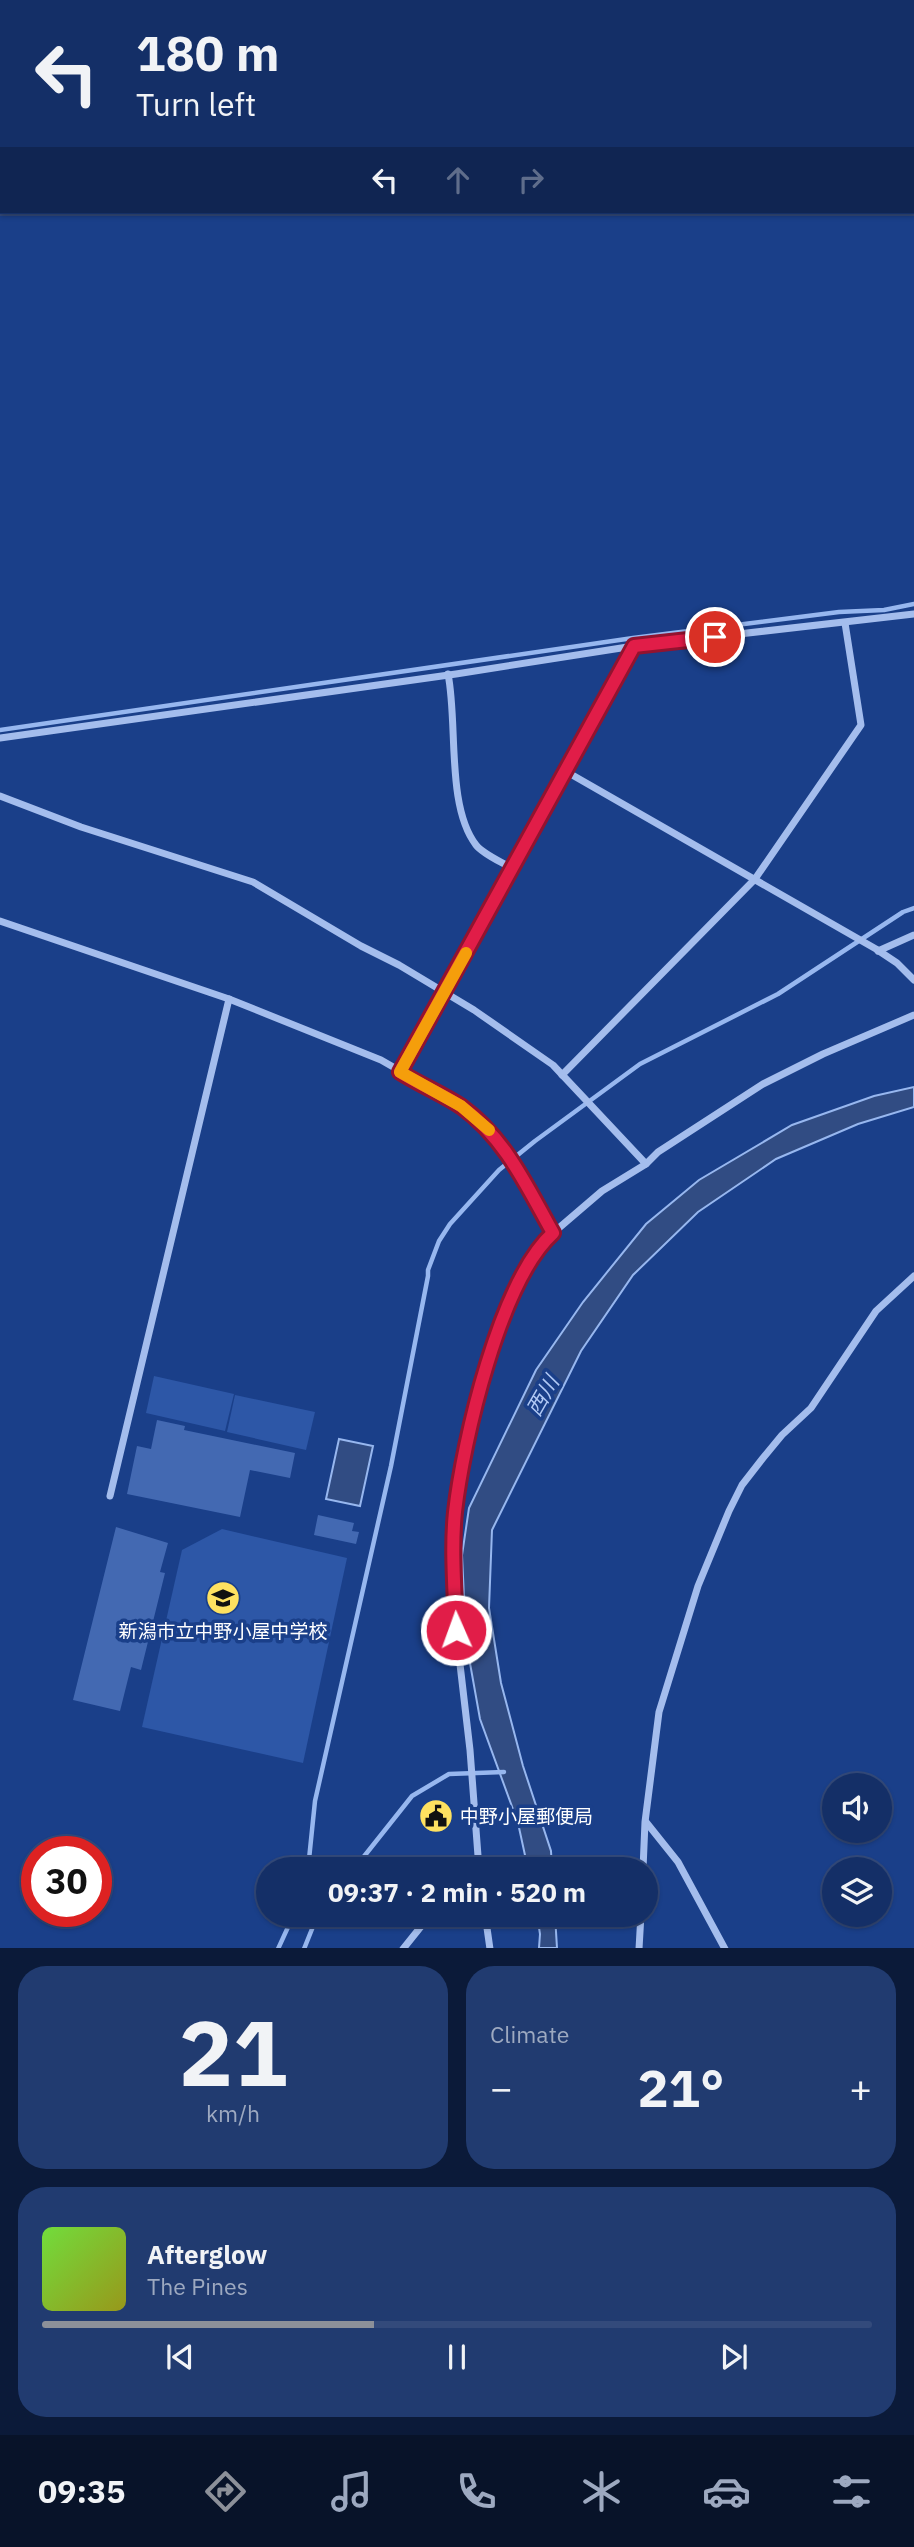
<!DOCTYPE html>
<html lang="en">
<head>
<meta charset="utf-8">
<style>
  :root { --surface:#142f67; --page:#213b70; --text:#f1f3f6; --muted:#9da9c0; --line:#334a7b; --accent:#8c9099 }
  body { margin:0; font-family:"IBM Plex Sans","Noto Sans JP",sans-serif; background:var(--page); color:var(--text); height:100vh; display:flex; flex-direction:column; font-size:26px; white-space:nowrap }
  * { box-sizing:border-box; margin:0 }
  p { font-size:23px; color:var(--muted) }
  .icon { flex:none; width:38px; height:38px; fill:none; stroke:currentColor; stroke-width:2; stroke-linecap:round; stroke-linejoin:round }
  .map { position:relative; height:1948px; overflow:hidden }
  .sheet { display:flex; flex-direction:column; gap:18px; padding:18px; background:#0b1a39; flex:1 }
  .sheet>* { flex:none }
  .banner { position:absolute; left:0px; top:0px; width:915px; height:214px; box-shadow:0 2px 5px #0004,0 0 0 2px var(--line); background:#142f67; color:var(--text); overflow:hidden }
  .buttons { position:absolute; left:822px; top:1773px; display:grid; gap:14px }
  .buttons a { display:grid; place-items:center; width:70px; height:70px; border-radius:50%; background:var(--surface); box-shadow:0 2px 5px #0004,0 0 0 2px var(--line); font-size:35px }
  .speed { position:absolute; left:21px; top:1836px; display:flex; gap:14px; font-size:35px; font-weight:700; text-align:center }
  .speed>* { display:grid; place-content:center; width:91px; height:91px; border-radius:50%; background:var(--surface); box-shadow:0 2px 5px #0004,0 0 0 2px var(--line); line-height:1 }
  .speed .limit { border:10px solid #d22; background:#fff; color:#111 }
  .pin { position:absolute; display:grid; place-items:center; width:60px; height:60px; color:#fff; margin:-30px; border:4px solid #fff; border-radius:50%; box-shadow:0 2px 7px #0007 }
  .me { position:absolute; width:77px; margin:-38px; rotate:358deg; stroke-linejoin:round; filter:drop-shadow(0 0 5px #0008) }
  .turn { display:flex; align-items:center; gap:24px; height:147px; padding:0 21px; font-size:32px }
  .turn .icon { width:91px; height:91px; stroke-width:2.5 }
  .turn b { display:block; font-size:49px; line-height:60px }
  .lanes { display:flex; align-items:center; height:66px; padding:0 21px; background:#0003; justify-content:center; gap:35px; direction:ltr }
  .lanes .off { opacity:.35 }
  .big { font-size:52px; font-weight:700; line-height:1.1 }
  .sheet .widget { flex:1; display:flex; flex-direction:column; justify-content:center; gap:10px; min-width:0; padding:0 24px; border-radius:28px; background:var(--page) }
  .sheet .dial { align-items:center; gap:0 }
  .dial b { font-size:91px; line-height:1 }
  .song { display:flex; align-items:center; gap:21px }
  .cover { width:84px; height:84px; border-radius:10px; background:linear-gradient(135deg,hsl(100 70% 55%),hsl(60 70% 35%)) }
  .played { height:7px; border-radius:4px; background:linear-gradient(90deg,var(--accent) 40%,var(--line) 40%) }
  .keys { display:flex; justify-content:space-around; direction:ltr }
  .heat { display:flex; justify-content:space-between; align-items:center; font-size:38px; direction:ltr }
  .sheet .tiles { flex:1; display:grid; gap:18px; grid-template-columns:1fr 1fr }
  .widget:last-child { grid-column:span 2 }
  .trip { position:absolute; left:256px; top:1857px; width:402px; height:70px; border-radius:35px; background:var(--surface); box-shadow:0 2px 5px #0004,0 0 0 2px var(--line); font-weight:700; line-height:70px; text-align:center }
  .tab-bar { display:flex; height:112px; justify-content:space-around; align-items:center; background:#081329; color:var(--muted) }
  .tab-bar .icon { width:49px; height:49px }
  .tab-bar .active { color:var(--accent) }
  .tab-bar b { font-size:32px; color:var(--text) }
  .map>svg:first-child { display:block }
  .green { fill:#2d57a7 }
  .water { fill:#314c83; stroke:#97b7ef; stroke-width:2 }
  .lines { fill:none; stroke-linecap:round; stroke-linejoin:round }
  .stream { stroke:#97b7ef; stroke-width:4.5 }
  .building { fill:#4369b2 }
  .minor { stroke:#a4bded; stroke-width:7 }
  .route-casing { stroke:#92132f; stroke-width:18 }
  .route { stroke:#e11d48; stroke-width:12 }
  .slow { stroke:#f59e0b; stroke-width:12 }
  .labels { text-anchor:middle; stroke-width:7; stroke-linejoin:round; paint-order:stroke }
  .poi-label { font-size:19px; fill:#fff; stroke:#1a3f89 }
  .water-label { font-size:21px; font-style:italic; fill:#b0c8f4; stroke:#1a3f89 }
</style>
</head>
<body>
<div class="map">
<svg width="914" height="1949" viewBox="0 0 914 1949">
  <rect width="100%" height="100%" fill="#1a3f89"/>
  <g class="green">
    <polygon points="154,1376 234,1394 225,1431 146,1413"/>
    <polygon points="235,1395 315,1412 306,1450 227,1432"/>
    <polygon points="222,1529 347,1558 303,1763 142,1727 182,1550"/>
  </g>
  <g class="water">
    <polygon points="914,1087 914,1107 858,1124 776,1159 698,1212 633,1275 581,1351 492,1530 489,1608 501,1683 523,1766 551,1851 552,1869 528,1869 518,1823 480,1719 466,1641 462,1555 469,1508 536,1370 583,1302 646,1224 699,1180 792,1125 874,1096"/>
    <polygon points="339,1439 373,1446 360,1506 326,1499"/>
    <polygon points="537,1915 555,1915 557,1948 539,1948 540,1934"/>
  </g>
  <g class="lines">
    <g class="stream">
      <polyline points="0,730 633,638 839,612 884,610 914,604"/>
      <polyline points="308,1869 315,1801 391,1466 428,1276 428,1270 439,1241 450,1224 499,1170 535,1141 640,1064 778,994 903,912 914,908"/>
      <polyline points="354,1869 412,1796 449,1774 504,1772"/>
      <polyline points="278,1949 294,1914"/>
      <polyline points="304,1949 318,1914"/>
    </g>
  </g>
  <g class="building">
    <polygon points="157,1420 185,1426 184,1430 295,1453 290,1478 250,1470 240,1517 127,1494 137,1446 151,1449"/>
    <polygon points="318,1515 354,1523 352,1531 359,1532 356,1544 314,1535"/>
    <polygon points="116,1527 168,1543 160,1572 165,1573 141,1670 131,1667 120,1711 73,1700"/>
  </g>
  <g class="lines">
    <g class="minor">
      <path d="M 448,674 C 458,723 446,806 476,845 C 484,855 502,862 513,869"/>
      <polyline points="0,738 456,674 634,646 914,614"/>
      <polyline points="567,772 876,949 897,963 914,980"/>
      <polyline points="0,796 81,827 253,882 361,946 399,965 474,1010 553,1065 646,1164"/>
      <polyline points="0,921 229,999 381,1060 461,1106 493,1133 526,1182 553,1233"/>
      <polyline points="878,951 914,935"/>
      <polyline points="400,1072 634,646"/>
      <polyline points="562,1075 755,879 861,725 845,623"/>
      <polyline points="110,1496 229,999"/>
      <polyline points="646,1822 678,1862 725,1949"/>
      <polyline points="470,1869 477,1860"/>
      <polyline points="479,1869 470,1750 456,1630 453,1555 455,1513 466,1443 489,1358 516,1286 528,1266 553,1233 602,1191 646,1164 658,1152 763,1084 823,1054 914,1015"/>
      <polyline points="643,1869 645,1822 659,1712 698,1586 729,1511 742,1485 763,1458 782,1435 811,1408 876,1311 914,1276"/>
      <polyline points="485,1914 490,1949"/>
      <polyline points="403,1949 431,1914"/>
      <polyline points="639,1949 641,1914"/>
    </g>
  </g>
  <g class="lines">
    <g class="route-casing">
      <path id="route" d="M 456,1630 C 455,1591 451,1551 455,1512 C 463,1441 500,1281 553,1233 C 527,1187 506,1139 462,1107 C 443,1094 420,1085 400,1072 L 634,646 L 715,637"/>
    </g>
    <use href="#route" class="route"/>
    <polyline class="slow" points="466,953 400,1072 461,1106 489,1130"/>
  </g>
  <defs>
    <g id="school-disc" transform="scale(1.75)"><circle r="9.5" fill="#fee160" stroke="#1a3f89"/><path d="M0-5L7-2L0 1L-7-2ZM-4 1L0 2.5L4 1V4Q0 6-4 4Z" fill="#111"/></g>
    <g id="civic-disc" transform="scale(1.75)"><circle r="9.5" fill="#fee160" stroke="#1a3f89"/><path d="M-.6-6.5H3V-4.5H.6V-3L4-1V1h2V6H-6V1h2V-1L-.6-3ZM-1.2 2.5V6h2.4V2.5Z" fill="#111"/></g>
  </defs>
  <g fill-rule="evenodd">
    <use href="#school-disc" x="223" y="1598"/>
    <use href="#civic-disc" x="436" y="1816"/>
  </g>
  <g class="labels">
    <g class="poi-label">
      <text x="223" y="1638">新潟市立中野小屋中学校</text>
      <text x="460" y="1823" text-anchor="start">中野小屋郵便局</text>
    </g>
    <g class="water-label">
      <text transform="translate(543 1396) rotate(-60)" y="7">西川</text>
    </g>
  </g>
</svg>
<div class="buttons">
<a><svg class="icon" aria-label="sound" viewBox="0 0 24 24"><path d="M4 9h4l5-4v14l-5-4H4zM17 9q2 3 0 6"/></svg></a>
<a><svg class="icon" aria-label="layers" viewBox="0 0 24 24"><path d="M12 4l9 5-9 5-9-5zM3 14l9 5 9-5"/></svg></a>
</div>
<div class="speed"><div class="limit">30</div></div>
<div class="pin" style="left:715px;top:637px;background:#d93025"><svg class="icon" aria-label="arrive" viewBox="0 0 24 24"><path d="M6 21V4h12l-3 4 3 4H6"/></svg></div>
<svg class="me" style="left:456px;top:1630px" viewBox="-20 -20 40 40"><circle r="17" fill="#e11d48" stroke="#fff" stroke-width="3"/><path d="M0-11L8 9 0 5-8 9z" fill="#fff"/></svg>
<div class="trip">09:37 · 2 min · 520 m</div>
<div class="banner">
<div class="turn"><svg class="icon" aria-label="left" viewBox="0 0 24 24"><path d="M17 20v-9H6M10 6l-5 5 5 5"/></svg><div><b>180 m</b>Turn left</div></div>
<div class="lanes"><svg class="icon" aria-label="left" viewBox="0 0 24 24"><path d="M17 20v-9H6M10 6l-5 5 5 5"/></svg><svg class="icon off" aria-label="ahead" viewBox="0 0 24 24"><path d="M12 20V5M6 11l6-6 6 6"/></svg><svg class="icon off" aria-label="right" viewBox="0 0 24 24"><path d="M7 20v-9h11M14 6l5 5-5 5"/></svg></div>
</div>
</div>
<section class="sheet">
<div class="tiles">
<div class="widget dial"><b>21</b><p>km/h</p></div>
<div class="widget"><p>Climate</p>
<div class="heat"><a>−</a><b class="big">21°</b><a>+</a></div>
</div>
<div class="widget">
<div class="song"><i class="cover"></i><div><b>Afterglow</b><p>The Pines</p></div></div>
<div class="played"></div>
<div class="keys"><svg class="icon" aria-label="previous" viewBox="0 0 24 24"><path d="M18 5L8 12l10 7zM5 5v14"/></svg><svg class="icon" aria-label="pause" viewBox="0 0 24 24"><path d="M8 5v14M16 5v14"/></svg><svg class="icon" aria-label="next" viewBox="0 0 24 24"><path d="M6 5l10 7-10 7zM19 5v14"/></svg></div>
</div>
</div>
</section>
<nav class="tab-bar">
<b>09:35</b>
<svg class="icon active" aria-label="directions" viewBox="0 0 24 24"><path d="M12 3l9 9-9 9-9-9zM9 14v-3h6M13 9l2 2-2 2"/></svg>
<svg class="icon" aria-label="music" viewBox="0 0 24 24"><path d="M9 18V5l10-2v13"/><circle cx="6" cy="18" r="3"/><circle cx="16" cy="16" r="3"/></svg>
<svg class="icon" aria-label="phone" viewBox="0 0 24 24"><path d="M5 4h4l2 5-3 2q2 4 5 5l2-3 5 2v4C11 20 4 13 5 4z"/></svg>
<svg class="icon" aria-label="climate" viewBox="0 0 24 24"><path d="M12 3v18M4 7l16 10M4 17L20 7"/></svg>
<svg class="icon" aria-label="car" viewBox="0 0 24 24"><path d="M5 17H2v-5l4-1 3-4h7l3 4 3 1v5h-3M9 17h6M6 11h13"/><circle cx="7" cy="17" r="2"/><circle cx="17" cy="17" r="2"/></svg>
<svg class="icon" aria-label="filters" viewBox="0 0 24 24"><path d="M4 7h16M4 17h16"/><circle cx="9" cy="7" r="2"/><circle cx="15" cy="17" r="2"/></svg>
</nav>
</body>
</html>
